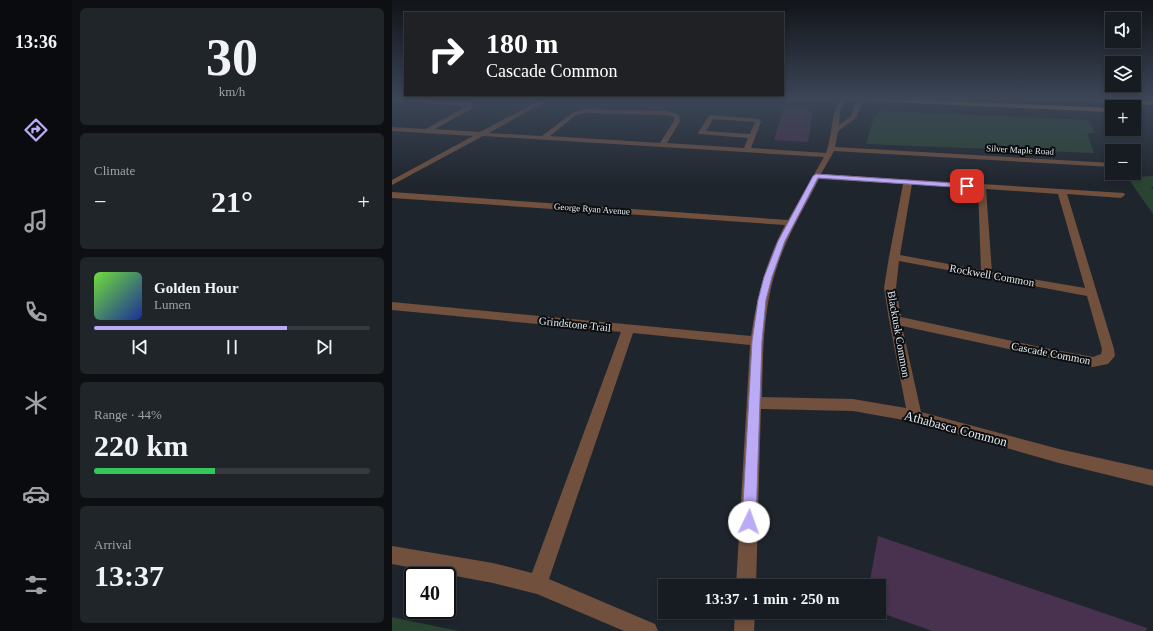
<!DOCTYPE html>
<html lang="en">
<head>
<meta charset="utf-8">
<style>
  :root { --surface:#171c22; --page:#20252a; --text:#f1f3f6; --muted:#9ea1a5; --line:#363a40; --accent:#bbaaf6 }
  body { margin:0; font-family:Georgia,serif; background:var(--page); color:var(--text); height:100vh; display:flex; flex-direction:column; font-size:15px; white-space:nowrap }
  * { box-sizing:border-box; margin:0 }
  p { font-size:13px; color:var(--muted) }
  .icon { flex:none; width:22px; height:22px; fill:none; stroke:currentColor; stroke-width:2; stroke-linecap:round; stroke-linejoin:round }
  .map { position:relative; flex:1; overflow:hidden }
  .details { display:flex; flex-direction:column; gap:8px; padding:8px; background:#0d0f13; width:320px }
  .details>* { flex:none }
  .guide { position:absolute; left:12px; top:12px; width:380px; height:84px; border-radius:0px; box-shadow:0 2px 6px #0003,0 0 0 1px var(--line); background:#202124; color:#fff; overflow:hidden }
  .tools { position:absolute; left:713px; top:12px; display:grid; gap:8px }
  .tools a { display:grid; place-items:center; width:36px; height:36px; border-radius:0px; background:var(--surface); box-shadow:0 2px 6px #0003,0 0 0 1px var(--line); font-size:20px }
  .speed { position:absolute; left:12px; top:567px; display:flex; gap:8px; font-size:20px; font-weight:700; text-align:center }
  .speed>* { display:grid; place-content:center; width:52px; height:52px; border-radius:50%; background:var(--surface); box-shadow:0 2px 6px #0003,0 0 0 1px var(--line); line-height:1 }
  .speed .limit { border:2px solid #111; border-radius:6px; background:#fff; color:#111 }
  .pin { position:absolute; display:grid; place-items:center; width:34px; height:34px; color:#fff; margin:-17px; border-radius:8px; box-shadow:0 2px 6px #0006 }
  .me { position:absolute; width:44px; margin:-22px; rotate:3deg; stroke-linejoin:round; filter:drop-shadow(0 0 3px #0008) }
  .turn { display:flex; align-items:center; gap:14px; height:84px; padding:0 16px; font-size:18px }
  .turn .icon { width:52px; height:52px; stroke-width:2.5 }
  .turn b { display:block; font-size:28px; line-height:34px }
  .big { font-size:30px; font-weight:700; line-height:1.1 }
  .details .widget { flex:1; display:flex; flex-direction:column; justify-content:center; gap:6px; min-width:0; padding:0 14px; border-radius:6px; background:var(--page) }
  .details .dial { align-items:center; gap:0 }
  .dial b { font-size:52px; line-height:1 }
  .song { display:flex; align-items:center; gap:12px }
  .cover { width:48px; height:48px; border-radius:6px; background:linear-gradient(135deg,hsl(100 70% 55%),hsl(230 70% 35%)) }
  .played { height:4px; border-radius:2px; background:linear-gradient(90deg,var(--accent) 70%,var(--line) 70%) }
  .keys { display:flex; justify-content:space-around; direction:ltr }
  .heat { display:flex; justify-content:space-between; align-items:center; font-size:22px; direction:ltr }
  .charge { height:6px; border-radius:3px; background:linear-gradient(90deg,#34c759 44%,var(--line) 0) }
  .trip { position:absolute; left:266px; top:579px; width:228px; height:40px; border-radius:0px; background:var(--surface); box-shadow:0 2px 6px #0003,0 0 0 1px var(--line); font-weight:700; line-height:40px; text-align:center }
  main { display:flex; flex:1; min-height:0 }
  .dock { display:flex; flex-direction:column; width:72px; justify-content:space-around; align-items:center; background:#090b0e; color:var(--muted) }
  .dock .icon { width:28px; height:28px }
  .dock .active { color:var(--accent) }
  .dock b { font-size:18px; color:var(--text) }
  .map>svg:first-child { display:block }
  .green { fill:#294532 }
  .building { fill:#483250 }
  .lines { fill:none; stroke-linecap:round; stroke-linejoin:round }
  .minor { fill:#71503e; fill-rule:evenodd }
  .major { fill:#bd7a52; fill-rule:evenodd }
  .route { fill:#bbaaf6; stroke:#7a6ea0 }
  .labels { text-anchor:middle; stroke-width:4; stroke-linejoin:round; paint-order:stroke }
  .far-street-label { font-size:9px; fill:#e5e9ee; stroke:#0b0e11 }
  .street-label { font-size:11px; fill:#e5e9ee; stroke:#0b0e11 }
  .near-street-label { font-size:13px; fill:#e5e9ee; stroke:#0b0e11 }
</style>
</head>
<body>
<main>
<nav class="dock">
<b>13:36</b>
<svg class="icon active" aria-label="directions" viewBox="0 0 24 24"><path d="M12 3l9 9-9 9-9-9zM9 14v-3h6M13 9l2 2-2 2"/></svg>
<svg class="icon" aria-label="music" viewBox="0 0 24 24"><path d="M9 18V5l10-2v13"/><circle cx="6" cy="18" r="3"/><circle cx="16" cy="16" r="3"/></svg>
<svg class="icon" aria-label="phone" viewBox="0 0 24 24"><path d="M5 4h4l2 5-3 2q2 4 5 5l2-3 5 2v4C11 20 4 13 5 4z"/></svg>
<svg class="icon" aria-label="climate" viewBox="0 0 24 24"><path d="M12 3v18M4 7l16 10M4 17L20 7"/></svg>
<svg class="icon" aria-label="car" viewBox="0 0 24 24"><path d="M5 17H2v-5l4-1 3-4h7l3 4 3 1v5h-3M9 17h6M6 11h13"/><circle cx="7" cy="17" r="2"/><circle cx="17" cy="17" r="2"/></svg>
<svg class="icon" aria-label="filters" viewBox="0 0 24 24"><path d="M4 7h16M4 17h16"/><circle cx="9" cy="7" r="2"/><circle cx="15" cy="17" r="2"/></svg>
</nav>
<section class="details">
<div class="widget dial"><b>30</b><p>km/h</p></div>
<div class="widget"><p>Climate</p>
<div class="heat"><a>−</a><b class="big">21°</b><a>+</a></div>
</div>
<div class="widget">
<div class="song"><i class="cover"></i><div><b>Golden Hour</b><p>Lumen</p></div></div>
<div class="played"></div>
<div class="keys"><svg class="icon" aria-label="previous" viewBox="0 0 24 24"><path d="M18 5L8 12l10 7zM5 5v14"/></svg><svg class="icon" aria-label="pause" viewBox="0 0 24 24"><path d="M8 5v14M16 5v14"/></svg><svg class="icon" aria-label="next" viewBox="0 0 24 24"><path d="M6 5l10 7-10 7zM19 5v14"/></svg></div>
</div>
<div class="widget"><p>Range · 44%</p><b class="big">220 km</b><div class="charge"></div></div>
<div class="widget"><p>Arrival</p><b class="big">13:37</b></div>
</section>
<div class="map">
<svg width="761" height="631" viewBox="0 0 761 631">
  <rect width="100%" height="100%" fill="#1f252d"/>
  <g class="green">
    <polygon points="489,111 696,120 703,133 695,133 702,153 474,144 482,117"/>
    <polygon points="761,176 761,186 759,188 761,189 761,214 738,181 745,177"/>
    <polygon points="0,617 66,631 0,631"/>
  </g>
  <g class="building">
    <polygon points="392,106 412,107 411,109 417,109 416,112 421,112 416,142 382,140"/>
    <polygon points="486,536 755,628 754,631 540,631 487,612 487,586 477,586"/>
  </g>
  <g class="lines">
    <g class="minor">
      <path d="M 0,98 L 73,101 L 81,105 L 79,109 L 43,129 L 88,132 L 152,98 L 159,98 L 97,133 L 150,136 L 180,113 L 193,109 L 275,111 L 287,115 L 288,121 L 275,143 L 352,148 L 356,138 L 307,134 L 306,133 L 317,116 L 319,115 L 367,119 L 369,122 L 359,148 L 434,153 C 441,134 438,115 449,98 L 455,98 L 448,111 L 447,125 L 459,116 L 466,98 L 472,98 L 464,118 L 446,131 L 443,147 L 720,163 L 720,167 L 442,151 L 429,174 L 732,193 L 733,195 L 729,198 L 675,194 L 722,349 L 723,356 L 716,364 L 701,367 L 510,326 L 529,412 L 667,449 L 761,470 L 761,486 L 667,463 L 523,422 L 461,411 L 369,409 L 364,586 L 344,586 L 358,345 L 241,333 L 157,579 L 263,624 L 266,631 L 232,631 L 145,594 L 101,583 L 0,564 L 0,546 L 101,563 L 140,573 L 229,332 L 0,310 L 0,302 L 359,336 C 365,296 374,261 393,225 L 0,198 L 0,192 L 396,220 L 432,157 L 91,136 L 0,185 L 0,180 L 81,136 L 0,131 L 0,127 L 34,129 L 75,106 L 0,101 ZM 193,113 L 275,115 L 282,117 L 282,121 L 268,143 L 158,136 L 184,115 ZM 321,119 L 363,122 L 358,134 L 314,131 ZM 427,179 L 511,184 L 497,257 L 492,288 L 497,320 L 514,408 L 461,399 L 370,397 C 371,352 371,306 386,264 C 396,234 413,207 427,179 ZM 520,184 L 586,189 L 589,270 L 508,255 ZM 594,189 L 666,194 L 693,288 L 600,272 ZM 507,261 L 695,296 L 710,349 L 709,354 L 701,357 L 653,348 L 509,317 L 504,288 Z"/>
      <polygon points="721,98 727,98 731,102 726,103"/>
      <polygon points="343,612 363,612 362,631 342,631"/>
    </g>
    <g class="major">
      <polygon points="450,98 489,98 720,108 720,112 453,100"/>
      <polygon points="706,99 761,101 761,105 704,102 703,101"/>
    </g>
  </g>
  <linearGradient id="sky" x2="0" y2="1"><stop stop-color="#111419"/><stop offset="0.53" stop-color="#3c4657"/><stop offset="1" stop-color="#3c4657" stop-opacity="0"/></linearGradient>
  <rect width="761" height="186" fill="url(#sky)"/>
  <polygon class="route" points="424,174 575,184 579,186 575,188 426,178 393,241 380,277 374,300 370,341 364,522 362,526 357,528 352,526 350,522 360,341 366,300 372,277 386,241 421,176"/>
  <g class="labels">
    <g class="far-street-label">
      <text transform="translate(628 150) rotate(3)" y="3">Silver Maple Road</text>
      <text transform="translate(200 209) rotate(4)" y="3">George Ryan Avenue</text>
    </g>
    <g class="street-label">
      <text transform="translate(600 275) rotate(10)" y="4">Rockwell Common</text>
      <text transform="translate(183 324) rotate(6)" y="4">Grindstone Trail</text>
      <text transform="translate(507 334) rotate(80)" y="4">Blacktusk Common</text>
      <text transform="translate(659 353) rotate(11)" y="4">Cascade Common</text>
    </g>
    <g class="near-street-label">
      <text transform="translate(564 428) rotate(15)" y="5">Athabasca Common</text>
    </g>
  </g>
</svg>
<div class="tools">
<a><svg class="icon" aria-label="sound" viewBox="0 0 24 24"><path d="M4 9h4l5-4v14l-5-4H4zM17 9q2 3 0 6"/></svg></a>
<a><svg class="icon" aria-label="layers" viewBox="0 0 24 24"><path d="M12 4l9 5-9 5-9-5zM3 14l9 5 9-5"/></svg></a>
<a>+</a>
<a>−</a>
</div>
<div class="speed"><div class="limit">40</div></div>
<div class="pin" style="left:575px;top:186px;background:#d93025"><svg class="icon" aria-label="arrive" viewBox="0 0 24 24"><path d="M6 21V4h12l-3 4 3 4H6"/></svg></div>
<svg class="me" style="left:357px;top:522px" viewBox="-20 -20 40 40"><circle r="19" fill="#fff"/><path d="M0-13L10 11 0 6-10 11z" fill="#bbaaf6"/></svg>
<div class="trip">13:37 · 1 min · 250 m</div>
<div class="guide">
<div class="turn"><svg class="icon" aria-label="right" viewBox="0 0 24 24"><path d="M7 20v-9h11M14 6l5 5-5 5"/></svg><div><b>180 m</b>Cascade Common</div></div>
</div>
</div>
</main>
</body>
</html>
